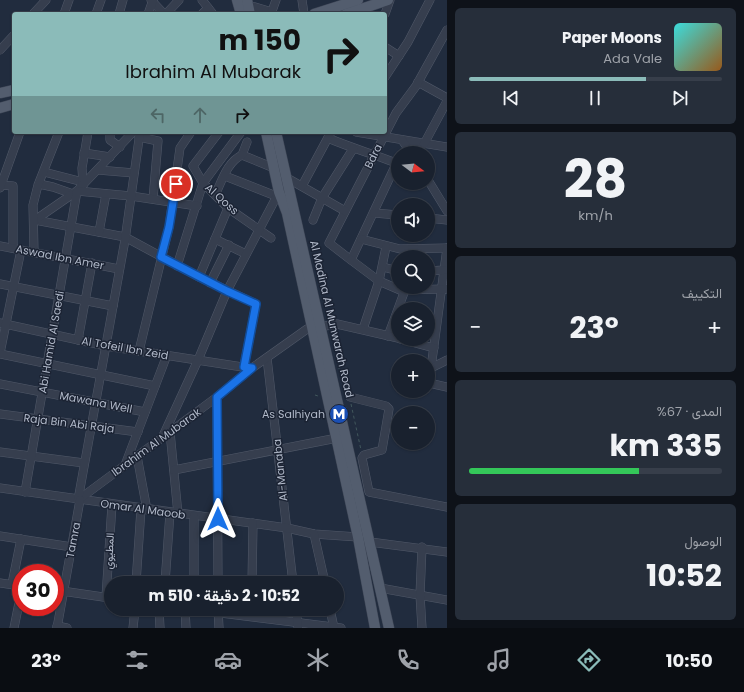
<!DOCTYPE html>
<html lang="ar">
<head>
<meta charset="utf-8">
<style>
  :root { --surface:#19212e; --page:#262e3a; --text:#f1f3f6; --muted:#9fa3aa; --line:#373e4a; --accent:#8bbbb9 }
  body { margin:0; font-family:Poppins,Vazirmatn,sans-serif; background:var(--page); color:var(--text); direction:rtl; height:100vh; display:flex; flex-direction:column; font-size:15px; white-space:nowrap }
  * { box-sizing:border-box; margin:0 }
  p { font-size:13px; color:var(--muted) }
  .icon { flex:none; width:22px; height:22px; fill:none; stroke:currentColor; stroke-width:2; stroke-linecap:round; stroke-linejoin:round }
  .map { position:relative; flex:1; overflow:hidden; direction:ltr }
  .panel { display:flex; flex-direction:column; gap:8px; padding:8px; background:#0e1219; width:297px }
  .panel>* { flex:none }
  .hud { position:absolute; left:12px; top:12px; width:375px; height:122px; border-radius:4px; box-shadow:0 1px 3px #0004,0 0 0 1px var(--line); direction:rtl; background:#8bbbb9; color:#111; overflow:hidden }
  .needle { width:26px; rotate:106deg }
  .buttons { position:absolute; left:391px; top:146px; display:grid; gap:8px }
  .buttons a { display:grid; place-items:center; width:44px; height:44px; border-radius:50%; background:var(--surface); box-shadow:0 1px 3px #0004,0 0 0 1px var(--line); font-size:20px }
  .speed { position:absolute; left:12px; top:564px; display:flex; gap:8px; font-size:20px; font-weight:700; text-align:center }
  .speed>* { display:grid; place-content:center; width:52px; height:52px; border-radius:50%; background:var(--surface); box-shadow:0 1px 3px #0004,0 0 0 1px var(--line); line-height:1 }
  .speed .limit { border:6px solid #d22; background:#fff; color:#111 }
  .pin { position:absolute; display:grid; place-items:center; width:34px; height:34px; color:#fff; margin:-17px; border:2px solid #fff; border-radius:50%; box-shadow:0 1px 4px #0007 }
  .me { position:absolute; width:44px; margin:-22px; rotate:0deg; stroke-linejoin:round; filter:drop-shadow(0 0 3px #0008) }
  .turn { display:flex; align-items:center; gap:14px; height:84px; padding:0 20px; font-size:18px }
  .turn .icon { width:52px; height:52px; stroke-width:2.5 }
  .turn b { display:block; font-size:28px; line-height:34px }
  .lanes { display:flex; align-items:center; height:38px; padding:0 20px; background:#0003; justify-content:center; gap:20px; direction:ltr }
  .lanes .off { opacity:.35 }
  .big { font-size:30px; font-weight:700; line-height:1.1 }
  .panel .widget { flex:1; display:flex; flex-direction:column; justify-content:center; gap:6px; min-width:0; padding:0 14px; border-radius:6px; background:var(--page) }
  .panel .dial { align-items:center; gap:0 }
  .dial b { font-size:52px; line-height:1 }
  .song { display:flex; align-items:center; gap:12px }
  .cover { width:48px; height:48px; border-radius:6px; background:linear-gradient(135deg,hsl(180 70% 55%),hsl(30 70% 35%)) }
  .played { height:4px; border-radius:2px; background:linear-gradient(90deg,var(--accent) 70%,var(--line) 70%) }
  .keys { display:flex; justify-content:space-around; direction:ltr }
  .heat { display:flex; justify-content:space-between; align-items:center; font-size:22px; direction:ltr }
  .charge { height:6px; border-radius:3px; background:linear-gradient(90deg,#34c759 67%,var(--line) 0) }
  .trip { position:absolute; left:104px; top:576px; width:240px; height:40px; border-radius:20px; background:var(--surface); box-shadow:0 1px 3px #0004,0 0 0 1px var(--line); font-weight:700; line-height:40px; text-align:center; direction:rtl }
  .tabs { display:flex; height:64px; justify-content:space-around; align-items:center; background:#0a0d12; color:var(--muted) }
  .tabs .icon { width:28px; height:28px }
  .tabs .selected { color:var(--accent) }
  .tabs b { font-size:18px; color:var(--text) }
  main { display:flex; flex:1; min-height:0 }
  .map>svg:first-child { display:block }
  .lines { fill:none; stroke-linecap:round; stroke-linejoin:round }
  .minor-casing { stroke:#515969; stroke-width:9 }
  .major-casing { stroke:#3f4757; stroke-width:11 }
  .path { stroke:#41575c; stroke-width:1; stroke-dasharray:3 3; stroke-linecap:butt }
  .minor { stroke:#363e4e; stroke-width:8 }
  .major { stroke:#535d6e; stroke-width:10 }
  .route-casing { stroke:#114b97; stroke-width:10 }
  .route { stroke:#1a73e8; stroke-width:7 }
  .labels { text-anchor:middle; stroke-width:3; stroke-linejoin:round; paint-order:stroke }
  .street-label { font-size:11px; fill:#b1b9c9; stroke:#1b2333 }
  .poi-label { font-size:11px; fill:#b1b9c9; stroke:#1b2333; text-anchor:end }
</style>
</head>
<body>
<main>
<section class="panel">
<div class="widget">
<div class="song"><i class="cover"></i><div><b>Paper Moons</b><p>Ada Vale</p></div></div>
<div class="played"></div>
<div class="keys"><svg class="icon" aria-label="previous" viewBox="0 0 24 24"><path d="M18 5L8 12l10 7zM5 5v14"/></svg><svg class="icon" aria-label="pause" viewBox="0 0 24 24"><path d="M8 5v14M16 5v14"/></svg><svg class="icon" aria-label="next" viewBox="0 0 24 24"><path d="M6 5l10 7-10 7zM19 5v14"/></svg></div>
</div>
<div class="widget dial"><b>28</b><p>km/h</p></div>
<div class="widget"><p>التكييف</p>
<div class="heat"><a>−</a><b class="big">23°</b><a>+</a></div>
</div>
<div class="widget"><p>المدى · 67%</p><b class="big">335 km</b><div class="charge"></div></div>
<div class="widget"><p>الوصول</p><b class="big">10:52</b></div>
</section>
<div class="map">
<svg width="447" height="628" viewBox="0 0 447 628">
  <rect width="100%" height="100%" fill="#212c3e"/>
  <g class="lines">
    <g class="minor-casing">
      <g id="minor">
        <polyline points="151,0 164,14"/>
        <polyline points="202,0 213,14"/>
        <polyline points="302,0 304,14"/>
        <polyline points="248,5 272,12"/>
        <polyline points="33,14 46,0"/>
        <polyline points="64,14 69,0"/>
        <polyline points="96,14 101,0"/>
        <polyline points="119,14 123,0"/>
        <polyline points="148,14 153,0"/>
        <polyline points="166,14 179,0"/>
        <polyline points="202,14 208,8"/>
        <polyline points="271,14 276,0"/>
        <polyline points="385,14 390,0"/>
        <polyline points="385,47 399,56"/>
        <polyline points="0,50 14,35"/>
        <polyline points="385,77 408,42 430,0"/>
        <polyline points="418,82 447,98"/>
        <polyline points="110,132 110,140 120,147"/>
        <polyline points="219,132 193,166 203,183 228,208 271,238"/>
        <polyline points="356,132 447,147"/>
        <polyline points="139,137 158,141 153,199"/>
        <path d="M 328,138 C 351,148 374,154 396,163"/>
        <polyline points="402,140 411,153"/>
        <polyline points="247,142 242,155 274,168"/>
        <polyline points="424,144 447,101"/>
        <polyline points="84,153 110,157"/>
        <polyline points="398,160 351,260 329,243 396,113 416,86 447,30"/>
        <polyline points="98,170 134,173"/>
        <polyline points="44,172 79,181 83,185"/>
        <polyline points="225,176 276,196"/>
        <polyline points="287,178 345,211"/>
        <polyline points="428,180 447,211"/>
        <polyline points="39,184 53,187 73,194"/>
        <polyline points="1,185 13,186 13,248"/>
        <polyline points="83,185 82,168 88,132"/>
        <polyline points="302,186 331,132"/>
        <polyline points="0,188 20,132"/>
        <path d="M 215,195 C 222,181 227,162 242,155"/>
        <polyline points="374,213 398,215"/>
        <polyline points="428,218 447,220"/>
        <polyline points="35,220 125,237 199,277 256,304 244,367"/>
        <polyline points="35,220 77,191 133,132"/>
        <polyline points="313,220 322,198 353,149"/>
        <polyline points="99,232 106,194"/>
        <polyline points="215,239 246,254"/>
        <polyline points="361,239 400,249 447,248"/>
        <polyline points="0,246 119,269"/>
        <polyline points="447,248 429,383 447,387"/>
        <polyline points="34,252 33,205 38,185 59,132"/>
        <polyline points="351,260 379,281 400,290 446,289"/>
        <polyline points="177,266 203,183 241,132"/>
        <polyline points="383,267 398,271"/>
        <polyline points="428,271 444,270"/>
        <polyline points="199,277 228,208"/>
        <polyline points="210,283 229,245"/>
        <polyline points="0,284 113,306"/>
        <polyline points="0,323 106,346 249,368"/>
        <polyline points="363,329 379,281 386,247"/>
        <polyline points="388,336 405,290"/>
        <polyline points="400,339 434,348"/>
        <polyline points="78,340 92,263"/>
        <polyline points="139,351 169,227 180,148 191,132"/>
        <polyline points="0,353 21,250"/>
        <polyline points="0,354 155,386"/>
        <polyline points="267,358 293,583"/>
        <polyline points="431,368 447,360"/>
        <polyline points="0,384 145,412"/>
        <polyline points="217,397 218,583"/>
        <polyline points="350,397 386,406 389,409 382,450 364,455 362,458 369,492 447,507"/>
        <polyline points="0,414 138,432"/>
        <polyline points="170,432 178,514"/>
        <polyline points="163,436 198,360 227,291 279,192"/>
        <polyline points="0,452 84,463"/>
        <polyline points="137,456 147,510"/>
        <polyline points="125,465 167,355"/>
        <polyline points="174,470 337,438"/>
        <polyline points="0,488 287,528 314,534 358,537"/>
        <polyline points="25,492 77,191 131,196 197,206"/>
        <polyline points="78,500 217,397 252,368 307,329 337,324 398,338"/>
        <polyline points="78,500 125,240 140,132"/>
        <polyline points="194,516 194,583"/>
        <polyline points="314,534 325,583"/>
        <polyline points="0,536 72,547"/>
        <polyline points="370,542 447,552"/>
        <polyline points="0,583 21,586"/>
        <polyline points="136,583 141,509"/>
        <polyline points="165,583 170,513"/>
        <polyline points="252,583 253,523"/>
        <polyline points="12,584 21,539"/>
        <polyline points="380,588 447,600"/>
        <polyline points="55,590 110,598"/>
        <polyline points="106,597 112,505"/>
        <polyline points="159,609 160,628"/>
        <polyline points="185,609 186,628"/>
        <polyline points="189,609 341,628"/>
        <polyline points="218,609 219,628"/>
        <polyline points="296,609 298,627"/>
        <polyline points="330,609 334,628"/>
        <polyline points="57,626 67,628"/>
        <polyline points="14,628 21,593"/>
        <polyline points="57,628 80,500"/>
        <polyline points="133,628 135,609"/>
        <polyline points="422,628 420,595 422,547"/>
      </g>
    </g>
    <g class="major-casing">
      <g id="major">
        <polyline points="237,0 241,14"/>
        <polyline points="247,0 250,14"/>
        <polyline points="314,14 358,0"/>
        <polyline points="346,14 388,0"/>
        <polyline points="0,93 14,90"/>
        <polyline points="0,108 14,104"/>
        <polyline points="266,132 279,192 287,213 358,537 375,628"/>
        <polyline points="276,132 389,628"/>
      </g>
    </g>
    <g class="path">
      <polyline points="318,283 324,281"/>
      <polyline points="338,366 348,391"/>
      <polyline points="315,395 318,396"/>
      <polyline points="351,404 361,450"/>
    </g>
    <use href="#minor" class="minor"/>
    <use href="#major" class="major"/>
  </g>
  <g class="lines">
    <g class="route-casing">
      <polyline id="route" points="176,184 169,227 161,257 227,291 256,304 244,367 252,368 217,397 218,519"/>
    </g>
    <use href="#route" class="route"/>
  </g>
  <defs>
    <g id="metro-disc" transform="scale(1)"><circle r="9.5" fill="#1a4fb4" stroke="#1b2333"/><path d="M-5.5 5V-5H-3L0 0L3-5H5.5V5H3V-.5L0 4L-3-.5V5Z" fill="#fff"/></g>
  </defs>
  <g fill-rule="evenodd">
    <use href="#metro-disc" x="339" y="414"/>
  </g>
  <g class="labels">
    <g class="street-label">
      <text transform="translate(373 156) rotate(-64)" y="4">Bdra</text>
      <text transform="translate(222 199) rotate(42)" y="4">Al Qoss</text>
      <text transform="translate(60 257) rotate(11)" y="4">Aswad Ibn Amer</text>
      <text transform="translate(332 319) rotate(77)" y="4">Al Madina Al Munwarah Road</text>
      <text transform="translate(51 342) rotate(-80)" y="4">Abi Hamid Al Saedi</text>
      <text transform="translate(125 348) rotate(10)" y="4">Al Tofeil Ibn Zeid</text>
      <text transform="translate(96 402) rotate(11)" y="4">Mawana Well</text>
      <text transform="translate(69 423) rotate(7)" y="4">Raja Bin Abi Raja</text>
      <text transform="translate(156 442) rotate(-36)" y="4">Ibrahim Al Mubarak</text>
      <text transform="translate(280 470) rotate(-96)" y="4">Al-Manaba</text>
      <text transform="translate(143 509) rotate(8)" y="4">Omar Al Maoob</text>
      <text transform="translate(73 540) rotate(-79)" y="4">Tamra</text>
      <text transform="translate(109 551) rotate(-87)" y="4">المطيوي</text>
    </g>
    <g class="poi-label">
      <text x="325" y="418">As Salhiyah</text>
    </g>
  </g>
</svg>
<div class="buttons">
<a><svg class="needle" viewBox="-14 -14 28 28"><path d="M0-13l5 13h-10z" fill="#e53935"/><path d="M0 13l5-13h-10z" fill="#9fa3aa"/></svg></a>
<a><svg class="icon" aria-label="sound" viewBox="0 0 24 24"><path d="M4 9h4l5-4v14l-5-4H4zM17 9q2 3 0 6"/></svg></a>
<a><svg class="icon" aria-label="search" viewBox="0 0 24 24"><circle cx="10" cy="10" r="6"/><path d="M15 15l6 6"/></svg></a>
<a><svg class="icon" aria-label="layers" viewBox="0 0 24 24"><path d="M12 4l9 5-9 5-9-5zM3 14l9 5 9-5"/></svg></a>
<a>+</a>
<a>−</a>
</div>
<div class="speed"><div class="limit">30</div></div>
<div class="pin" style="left:176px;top:184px;background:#d93025"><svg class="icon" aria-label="arrive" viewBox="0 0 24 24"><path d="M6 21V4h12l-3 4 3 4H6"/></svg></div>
<svg class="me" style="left:218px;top:519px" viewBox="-20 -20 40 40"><path d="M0-17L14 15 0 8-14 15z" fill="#1a73e8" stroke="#fff" stroke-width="4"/></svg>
<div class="trip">10:52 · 2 دقيقة · 510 m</div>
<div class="hud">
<div class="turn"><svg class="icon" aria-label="right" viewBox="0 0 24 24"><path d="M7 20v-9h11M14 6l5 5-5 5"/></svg><div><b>150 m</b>Ibrahim Al Mubarak</div></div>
<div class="lanes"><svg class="icon off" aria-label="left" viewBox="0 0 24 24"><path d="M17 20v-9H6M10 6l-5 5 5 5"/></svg><svg class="icon off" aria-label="ahead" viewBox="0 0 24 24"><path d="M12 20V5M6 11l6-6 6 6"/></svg><svg class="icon" aria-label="right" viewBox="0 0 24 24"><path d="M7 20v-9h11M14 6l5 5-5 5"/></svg></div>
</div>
</div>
</main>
<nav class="tabs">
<b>10:50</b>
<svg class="icon selected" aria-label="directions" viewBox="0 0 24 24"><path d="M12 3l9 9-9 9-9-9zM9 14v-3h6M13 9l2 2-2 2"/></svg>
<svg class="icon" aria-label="music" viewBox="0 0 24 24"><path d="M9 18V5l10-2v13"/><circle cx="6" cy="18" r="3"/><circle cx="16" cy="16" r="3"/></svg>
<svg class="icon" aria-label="phone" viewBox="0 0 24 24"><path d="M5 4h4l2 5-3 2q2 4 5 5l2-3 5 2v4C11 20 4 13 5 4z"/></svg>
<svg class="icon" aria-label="climate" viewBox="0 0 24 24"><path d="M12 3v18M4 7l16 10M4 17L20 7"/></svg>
<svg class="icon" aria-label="car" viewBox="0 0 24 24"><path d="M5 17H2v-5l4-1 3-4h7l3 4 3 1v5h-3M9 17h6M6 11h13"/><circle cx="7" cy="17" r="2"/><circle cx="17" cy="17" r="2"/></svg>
<svg class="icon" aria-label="filters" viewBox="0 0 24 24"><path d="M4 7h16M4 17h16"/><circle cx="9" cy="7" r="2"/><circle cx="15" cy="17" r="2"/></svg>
<b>23°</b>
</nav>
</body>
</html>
